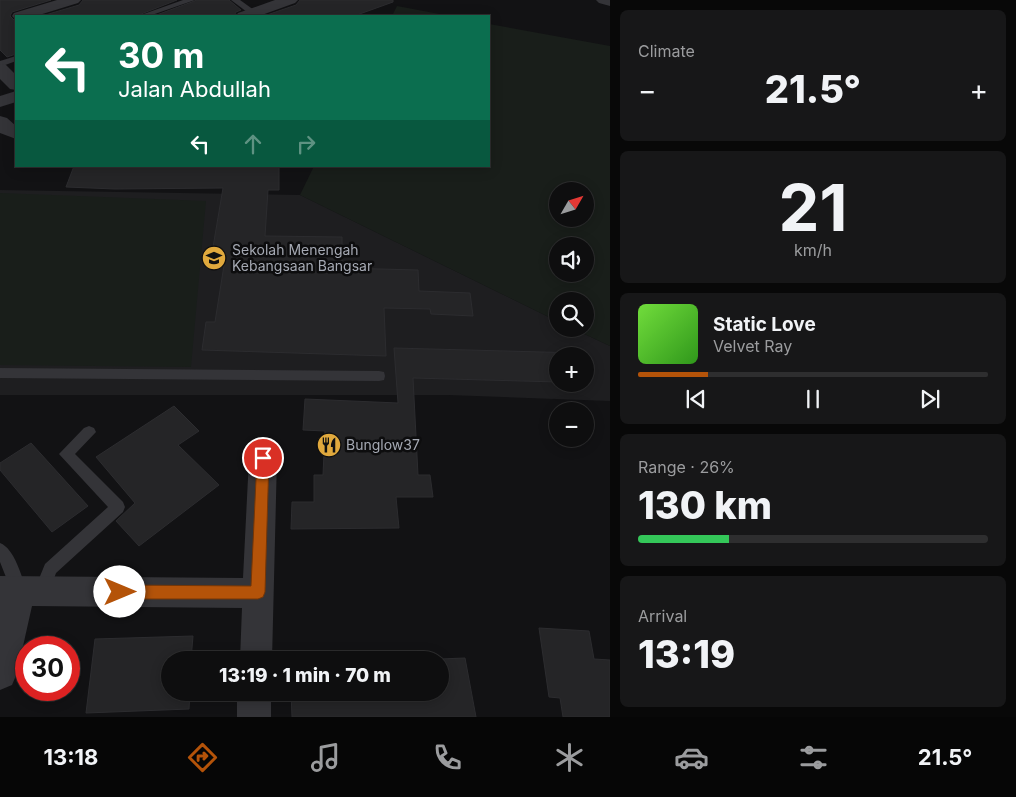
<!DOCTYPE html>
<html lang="en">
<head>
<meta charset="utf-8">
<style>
  :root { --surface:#0e0e0f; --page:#171718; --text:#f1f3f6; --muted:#9b9c9e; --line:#2e2e2f; --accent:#b45309 }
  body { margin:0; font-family:Inter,sans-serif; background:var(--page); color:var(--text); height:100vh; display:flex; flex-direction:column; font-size:19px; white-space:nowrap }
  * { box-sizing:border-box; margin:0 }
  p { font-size:16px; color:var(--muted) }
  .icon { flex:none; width:28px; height:28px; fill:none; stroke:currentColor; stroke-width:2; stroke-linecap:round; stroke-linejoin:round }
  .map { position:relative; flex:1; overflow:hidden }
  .side { display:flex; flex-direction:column; gap:10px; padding:10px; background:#080808; width:406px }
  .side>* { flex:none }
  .hud { position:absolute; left:15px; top:15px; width:475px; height:152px; border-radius:0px; box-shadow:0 2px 12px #0003,0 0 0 1px var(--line); background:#0b6e4f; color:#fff; overflow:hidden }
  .needle { width:32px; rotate:51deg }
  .buttons { position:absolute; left:549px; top:182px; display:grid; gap:10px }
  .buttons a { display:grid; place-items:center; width:45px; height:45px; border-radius:50%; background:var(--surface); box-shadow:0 2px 12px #0003,0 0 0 1px var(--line); font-size:25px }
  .speed { position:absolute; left:15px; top:636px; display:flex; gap:10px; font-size:25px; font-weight:700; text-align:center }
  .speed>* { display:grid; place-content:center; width:65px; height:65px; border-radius:50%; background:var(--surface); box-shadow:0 2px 12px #0003,0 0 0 1px var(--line); line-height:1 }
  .speed .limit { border:8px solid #d22; background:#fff; color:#111 }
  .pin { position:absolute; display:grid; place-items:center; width:42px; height:42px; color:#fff; margin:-21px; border:2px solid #fff; border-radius:50%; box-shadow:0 1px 5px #0007 }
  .me { position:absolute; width:55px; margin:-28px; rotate:90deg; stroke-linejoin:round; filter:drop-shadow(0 0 4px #0008) }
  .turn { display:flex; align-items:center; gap:18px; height:105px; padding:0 20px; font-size:22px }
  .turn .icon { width:65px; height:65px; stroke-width:2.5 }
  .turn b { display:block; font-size:35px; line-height:42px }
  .lanes { display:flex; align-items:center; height:48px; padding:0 20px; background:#0003; justify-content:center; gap:25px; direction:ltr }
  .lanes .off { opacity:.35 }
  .big { font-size:38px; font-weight:800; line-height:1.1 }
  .side .widget { flex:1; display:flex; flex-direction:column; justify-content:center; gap:8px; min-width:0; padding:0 18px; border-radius:8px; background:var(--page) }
  .side .dial { align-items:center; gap:0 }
  .dial b { font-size:65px; line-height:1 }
  .song { display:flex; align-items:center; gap:15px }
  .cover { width:60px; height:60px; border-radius:8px; background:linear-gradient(135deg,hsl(100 70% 55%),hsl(110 70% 35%)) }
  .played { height:5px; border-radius:2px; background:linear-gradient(90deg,var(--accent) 20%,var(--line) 20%) }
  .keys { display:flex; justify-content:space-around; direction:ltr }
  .heat { display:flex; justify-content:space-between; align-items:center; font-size:28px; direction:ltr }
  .charge { height:8px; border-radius:4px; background:linear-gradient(90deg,#34c759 26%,var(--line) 0) }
  .trip { position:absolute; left:161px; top:651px; width:288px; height:50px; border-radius:25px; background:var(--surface); box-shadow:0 2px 12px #0003,0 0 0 1px var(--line); font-weight:800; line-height:50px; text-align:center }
  .tabs { display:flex; height:80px; justify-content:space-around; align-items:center; background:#060606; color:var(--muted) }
  .tabs .icon { width:35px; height:35px }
  .tabs .current { color:var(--accent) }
  .tabs b { font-size:22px; color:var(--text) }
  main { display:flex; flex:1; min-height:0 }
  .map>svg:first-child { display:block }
  .built { fill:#1e1e20; fill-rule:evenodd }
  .green { fill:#191e1a; fill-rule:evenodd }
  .building { fill:#252527; stroke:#2c2c2f }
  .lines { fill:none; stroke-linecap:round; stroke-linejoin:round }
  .service { fill:#343438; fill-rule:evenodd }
  .minor { fill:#343438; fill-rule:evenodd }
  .route { fill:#b45309; stroke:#753606 }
  .labels { text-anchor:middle; stroke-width:5; stroke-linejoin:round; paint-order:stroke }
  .poi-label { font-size:14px; fill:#a5a9b3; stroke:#0d0d0e; text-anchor:start }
</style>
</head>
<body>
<main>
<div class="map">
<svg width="610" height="717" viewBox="0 0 610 717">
  <rect width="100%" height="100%" fill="#121214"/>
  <path class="built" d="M 0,190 L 300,195 L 557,321 L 558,329 L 574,329 L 610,346 L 610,401 L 449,395 L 0,395 ZM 558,356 L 585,356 L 585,384 L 558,384 Z"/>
  <g class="green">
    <polygon points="397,6 450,16 392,16"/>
    <path d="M 489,24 L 610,46 L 610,346 L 574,329 L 585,329 L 585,301 L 558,301 L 557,321 L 300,195 L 314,166 L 489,166 ZM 558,191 L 585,191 L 585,219 L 558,219 ZM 558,246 L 585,246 L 585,274 L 558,274 Z"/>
    <polygon points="0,193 206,201 191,367 0,365"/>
  </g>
  <g class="building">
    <polygon points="0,0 51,0 12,12 10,16 16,22 16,54 7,57 0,50"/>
    <polygon points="83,0 177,0 136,16 42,16 79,5"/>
    <polygon points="197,0 229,0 241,10 236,12 234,16 154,16"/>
    <polygon points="300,0 393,0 393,2 354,16 264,16 296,5"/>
    <polygon points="74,166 279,166 279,190 268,190 265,236 342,237 342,268 418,270 419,291 470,293 473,316 431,314 430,309 384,308 386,356 202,350 206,322 215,322 225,259 211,259 223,188 115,189 66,187"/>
    <polygon points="394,348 579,353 580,356 558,356 558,382 413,378 418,475 430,475 433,497 396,497 399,528 291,529 292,502 314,502 314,475 323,475 325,431 303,430 305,399 398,403"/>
    <polygon points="174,406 199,431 178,445 219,485 139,546 116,521 135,503 96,457"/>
    <polygon points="31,443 88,506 52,532 0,470 0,463"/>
    <polygon points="539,628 589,631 594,659 610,660 610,717 563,717 560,698 549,697"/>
    <polygon points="193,636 191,660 170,660 170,692 190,692 189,709 86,713 95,639"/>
    <polygon points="465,658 476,717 292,717 291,692 440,692 440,659"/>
  </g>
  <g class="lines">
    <g class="service">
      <polygon points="183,0 195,0 149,16 138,16"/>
      <polygon points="231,0 240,0 258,13 251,15"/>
      <polygon points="16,56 16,61 0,67 0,61"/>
      <polygon points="0,368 379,371 384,372 385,376 384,380 379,381 0,378"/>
      <polygon points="89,426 94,428 96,432 75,454 123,502 125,507 123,512 56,573 48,596 42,598 36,596 34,591 45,564 108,507 59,454 84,428"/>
      <path d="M 0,543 C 15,549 21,576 27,590 L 25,595 L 19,597 L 13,595 L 0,562 Z"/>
    </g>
    <g class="minor">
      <polygon points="57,0 81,0 78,3 36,16 16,16 16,20 12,16 14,13"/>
      <polygon points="275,0 298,0 295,3 259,16 236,16 238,13"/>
      <polygon points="596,0 610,0 610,6 599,3"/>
      <polygon points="0,64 6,65 16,75 16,90 10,89 0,79"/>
      <polygon points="16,91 16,102 0,107 0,96"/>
      <polygon points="0,116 7,118 16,126 16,139 0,133"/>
      <polygon points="263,446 273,450 277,458 272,660 240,660 242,608 32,606 17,673 12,685 0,690 0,576 243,578 249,458 253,450"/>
      <rect x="237" y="692" width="34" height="25"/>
    </g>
  </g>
  <polygon class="route" points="263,453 267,454 269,458 265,592 263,597 258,599 120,599 115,597 113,592 115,587 120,585 251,586 257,458 259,454"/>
  <defs>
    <g id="school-disc" transform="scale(1.25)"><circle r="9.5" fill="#e1a93d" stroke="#0d0d0e"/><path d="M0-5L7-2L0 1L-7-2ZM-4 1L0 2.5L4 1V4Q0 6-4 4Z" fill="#111"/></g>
    <g id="restaurant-disc" transform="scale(1.25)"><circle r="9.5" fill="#e1a93d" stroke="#0d0d0e"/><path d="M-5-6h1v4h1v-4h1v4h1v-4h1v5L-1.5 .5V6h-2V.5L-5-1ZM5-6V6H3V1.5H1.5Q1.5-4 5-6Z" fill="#111"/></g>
  </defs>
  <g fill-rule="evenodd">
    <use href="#school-disc" x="214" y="258"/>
    <use href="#restaurant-disc" x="329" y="445"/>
  </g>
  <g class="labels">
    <g class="poi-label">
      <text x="232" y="255">Sekolah Menengah<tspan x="232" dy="16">Kebangsaan Bangsar</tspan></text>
      <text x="346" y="450">Bunglow37</text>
    </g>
  </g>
</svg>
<div class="buttons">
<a><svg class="needle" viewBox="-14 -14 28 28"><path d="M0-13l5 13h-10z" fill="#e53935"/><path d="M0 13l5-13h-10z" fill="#9b9c9e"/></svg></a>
<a><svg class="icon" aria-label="sound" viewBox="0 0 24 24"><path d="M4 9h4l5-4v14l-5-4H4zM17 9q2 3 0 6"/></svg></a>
<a><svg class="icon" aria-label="search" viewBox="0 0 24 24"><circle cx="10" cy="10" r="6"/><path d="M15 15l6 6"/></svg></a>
<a>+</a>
<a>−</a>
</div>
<div class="speed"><div class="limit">30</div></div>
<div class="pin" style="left:263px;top:458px;background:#d93025"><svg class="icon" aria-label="arrive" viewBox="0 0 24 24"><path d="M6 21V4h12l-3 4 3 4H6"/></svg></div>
<svg class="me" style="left:120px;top:592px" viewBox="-20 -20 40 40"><circle r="19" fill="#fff"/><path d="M0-13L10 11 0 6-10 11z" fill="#b45309"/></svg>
<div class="trip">13:19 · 1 min · 70 m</div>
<div class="hud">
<div class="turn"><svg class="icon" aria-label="left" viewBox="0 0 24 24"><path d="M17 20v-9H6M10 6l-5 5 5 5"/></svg><div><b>30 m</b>Jalan Abdullah</div></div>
<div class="lanes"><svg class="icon" aria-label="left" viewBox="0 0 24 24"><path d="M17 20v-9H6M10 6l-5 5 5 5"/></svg><svg class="icon off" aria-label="ahead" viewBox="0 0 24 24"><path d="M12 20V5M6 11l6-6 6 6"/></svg><svg class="icon off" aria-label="right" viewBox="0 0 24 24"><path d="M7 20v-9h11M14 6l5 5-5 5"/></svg></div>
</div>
</div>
<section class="side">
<div class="widget"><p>Climate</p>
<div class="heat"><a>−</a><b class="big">21.5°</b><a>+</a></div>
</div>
<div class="widget dial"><b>21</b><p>km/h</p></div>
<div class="widget">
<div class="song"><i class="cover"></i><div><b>Static Love</b><p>Velvet Ray</p></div></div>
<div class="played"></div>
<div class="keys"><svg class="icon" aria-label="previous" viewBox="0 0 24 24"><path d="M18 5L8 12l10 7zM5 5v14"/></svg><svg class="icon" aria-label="pause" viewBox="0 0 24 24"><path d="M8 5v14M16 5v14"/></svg><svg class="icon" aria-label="next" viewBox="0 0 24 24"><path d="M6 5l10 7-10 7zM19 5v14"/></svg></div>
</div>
<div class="widget"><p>Range · 26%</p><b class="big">130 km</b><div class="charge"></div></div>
<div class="widget"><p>Arrival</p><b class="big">13:19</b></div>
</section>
</main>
<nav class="tabs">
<b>13:18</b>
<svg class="icon current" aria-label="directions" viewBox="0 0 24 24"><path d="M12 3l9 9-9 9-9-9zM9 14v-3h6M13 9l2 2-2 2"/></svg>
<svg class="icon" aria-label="music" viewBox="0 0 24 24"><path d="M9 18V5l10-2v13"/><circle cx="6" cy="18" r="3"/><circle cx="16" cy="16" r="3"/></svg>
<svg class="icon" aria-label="phone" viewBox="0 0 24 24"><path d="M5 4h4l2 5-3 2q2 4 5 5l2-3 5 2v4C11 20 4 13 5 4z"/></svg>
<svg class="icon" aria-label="climate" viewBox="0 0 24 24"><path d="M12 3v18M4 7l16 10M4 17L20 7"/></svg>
<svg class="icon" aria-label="car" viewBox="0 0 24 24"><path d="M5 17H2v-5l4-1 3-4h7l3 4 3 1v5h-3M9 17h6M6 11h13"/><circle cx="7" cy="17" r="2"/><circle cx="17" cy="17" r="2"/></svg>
<svg class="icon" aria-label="filters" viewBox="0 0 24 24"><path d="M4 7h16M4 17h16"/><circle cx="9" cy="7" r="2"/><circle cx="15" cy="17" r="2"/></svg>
<b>21.5°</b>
</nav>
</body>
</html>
